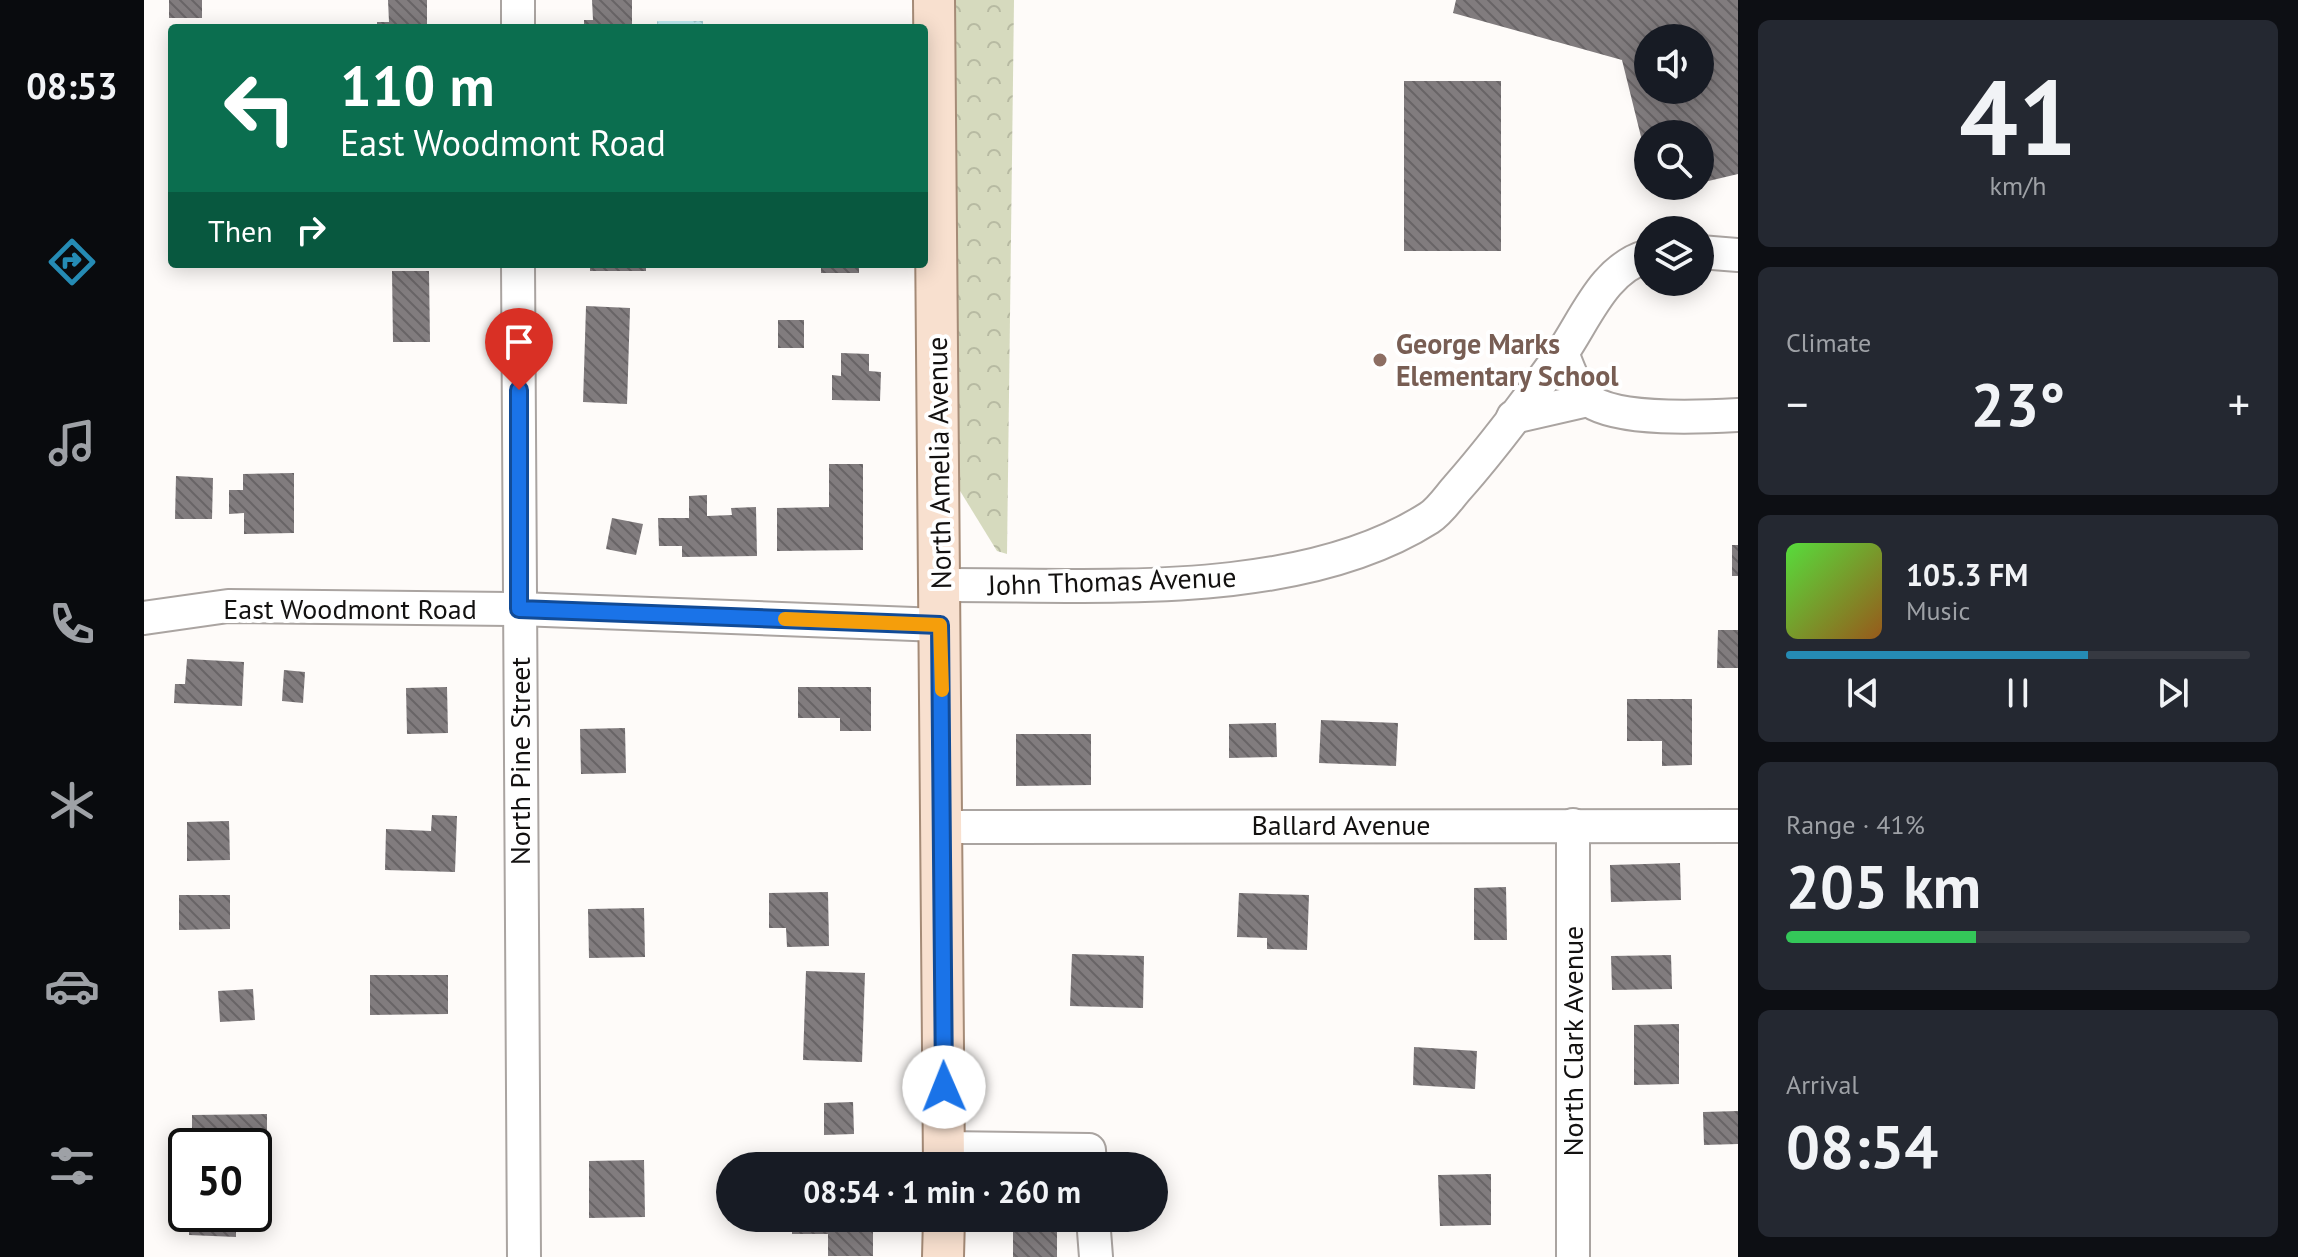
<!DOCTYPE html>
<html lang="en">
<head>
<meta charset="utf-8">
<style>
  :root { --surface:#171b24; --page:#242831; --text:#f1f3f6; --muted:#9ea1a6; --line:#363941; --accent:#258bb4 }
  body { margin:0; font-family:"PT Sans",sans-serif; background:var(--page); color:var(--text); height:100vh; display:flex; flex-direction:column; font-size:30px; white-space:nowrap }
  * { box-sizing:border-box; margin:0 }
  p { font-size:26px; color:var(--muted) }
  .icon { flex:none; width:44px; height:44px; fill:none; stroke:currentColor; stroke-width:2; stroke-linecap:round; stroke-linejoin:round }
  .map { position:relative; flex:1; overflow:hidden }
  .drawer { display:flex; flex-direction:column; gap:20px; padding:20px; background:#0d0f14; width:560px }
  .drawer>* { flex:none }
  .banner { position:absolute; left:24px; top:24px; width:760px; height:244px; border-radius:8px; box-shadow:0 4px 20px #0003; background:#0b6e4f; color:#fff; overflow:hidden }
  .fabs { position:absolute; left:1490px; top:24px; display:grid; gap:16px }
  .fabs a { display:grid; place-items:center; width:80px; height:80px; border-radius:50%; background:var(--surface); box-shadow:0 4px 20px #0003; font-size:40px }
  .speed { position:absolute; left:24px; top:1128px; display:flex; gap:16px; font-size:40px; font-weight:700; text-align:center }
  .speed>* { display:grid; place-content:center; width:104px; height:104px; border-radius:50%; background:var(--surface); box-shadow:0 4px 20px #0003; line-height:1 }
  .speed .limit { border:4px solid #111; border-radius:12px; background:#fff; color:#111 }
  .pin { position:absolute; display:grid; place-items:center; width:68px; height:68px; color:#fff; margin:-82px -34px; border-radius:50% 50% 50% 0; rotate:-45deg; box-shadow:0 0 8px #0007 }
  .pin .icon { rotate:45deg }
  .me { position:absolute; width:88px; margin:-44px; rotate:359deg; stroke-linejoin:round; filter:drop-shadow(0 0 6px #0008) }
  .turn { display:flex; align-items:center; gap:28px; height:168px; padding:0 40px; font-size:36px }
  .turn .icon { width:104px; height:104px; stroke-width:2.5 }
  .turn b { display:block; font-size:56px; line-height:68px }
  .then { display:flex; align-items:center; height:76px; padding:0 40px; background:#0003; gap:16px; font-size:30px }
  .big { font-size:60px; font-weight:800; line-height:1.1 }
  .drawer .card { flex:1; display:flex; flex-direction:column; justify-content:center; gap:12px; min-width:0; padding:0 28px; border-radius:12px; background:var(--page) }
  .drawer .dial { align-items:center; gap:0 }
  .dial b { font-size:104px; line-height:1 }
  .song { display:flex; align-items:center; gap:24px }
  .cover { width:96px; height:96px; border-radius:12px; background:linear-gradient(135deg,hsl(110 70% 55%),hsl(30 70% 35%)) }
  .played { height:8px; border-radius:4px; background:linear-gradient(90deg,var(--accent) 65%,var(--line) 65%) }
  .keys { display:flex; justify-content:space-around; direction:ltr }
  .heat { display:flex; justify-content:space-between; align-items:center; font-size:44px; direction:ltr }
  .charge { height:12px; border-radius:6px; background:linear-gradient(90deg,#34c759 41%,var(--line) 0) }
  .trip { position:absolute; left:572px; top:1152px; width:452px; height:80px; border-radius:40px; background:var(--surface); box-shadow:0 4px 20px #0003; font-weight:800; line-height:80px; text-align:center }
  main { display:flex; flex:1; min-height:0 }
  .dock { display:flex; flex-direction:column; width:144px; justify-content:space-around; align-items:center; background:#090b0e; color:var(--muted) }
  .dock .icon { width:56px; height:56px }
  .dock .current { color:var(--accent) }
  .dock b { font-size:36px; color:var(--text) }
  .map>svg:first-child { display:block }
  .forest { fill:url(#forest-crowns) }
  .water { fill:url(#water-ripples) }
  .building { fill:url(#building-back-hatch); fill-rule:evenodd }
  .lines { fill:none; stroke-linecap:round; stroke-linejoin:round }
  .minor-casing { stroke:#aaa4a1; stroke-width:36 }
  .major-casing { stroke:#a58b77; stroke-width:44 }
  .minor { stroke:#fff; stroke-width:32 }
  .major { stroke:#f8e0cf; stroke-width:40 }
  .route-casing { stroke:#114b97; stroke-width:20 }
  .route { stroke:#1a73e8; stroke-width:14 }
  .slow { stroke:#f59e0b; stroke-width:14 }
  .education-dot { fill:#8d6e63; stroke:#fff; stroke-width:3 }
  .labels { text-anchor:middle; stroke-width:8; stroke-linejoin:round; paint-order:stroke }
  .education-label { font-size:28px; font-weight:bold; fill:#785e54; stroke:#fff; text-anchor:start }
  .street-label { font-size:28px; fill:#131110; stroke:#fff }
</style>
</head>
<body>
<main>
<nav class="dock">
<b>08:53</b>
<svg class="icon current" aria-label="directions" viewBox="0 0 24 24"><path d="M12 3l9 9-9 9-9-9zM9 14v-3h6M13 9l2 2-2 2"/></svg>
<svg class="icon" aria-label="music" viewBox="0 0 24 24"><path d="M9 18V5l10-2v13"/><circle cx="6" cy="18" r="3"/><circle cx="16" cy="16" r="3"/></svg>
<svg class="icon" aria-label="phone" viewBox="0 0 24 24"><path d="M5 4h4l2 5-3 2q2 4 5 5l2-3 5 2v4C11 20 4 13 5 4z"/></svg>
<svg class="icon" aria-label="climate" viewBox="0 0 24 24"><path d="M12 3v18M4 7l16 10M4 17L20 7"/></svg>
<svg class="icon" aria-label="car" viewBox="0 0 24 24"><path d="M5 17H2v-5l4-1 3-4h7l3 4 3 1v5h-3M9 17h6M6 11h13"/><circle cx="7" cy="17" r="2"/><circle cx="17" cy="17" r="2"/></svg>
<svg class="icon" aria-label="filters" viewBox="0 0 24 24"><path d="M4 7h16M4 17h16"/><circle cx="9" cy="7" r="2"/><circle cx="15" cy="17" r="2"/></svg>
</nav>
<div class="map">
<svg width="1594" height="1257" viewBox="0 0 1594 1257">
  <defs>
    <pattern id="forest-crowns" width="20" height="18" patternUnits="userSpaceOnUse" patternTransform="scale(2)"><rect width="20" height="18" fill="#d6dabe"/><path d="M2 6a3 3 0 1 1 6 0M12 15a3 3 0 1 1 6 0" fill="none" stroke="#b7baa2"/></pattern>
    <pattern id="water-ripples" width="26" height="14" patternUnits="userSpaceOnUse" patternTransform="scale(2)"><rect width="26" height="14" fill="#c2eaf1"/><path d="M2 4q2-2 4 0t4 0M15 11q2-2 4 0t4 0" fill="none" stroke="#a6c8ce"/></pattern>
    <pattern id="building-back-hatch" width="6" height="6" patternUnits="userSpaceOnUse" patternTransform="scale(2)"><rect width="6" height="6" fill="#817c7e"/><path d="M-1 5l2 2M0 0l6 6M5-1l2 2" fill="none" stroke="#686466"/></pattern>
  </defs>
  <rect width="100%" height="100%" fill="#fefbf9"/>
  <polygon class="forest" points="804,0 870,0 863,554 853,551 813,486"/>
  <polygon class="water" points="513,21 559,21 559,28 518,28 513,26"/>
  <g class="building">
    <rect x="25" y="0" width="33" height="18"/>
    <polygon points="244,0 283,0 283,28 233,28 233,22 245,22"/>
    <polygon points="448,0 488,0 488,28 440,28 440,20 449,20"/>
    <path d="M 1312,0 L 1594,0 L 1594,174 L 1556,183 L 1556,134 L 1504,134 L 1503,161 L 1478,60 L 1309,13 ZM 1504,38 L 1556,38 L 1556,90 L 1504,90 Z"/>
    <rect x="1260" y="81" width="97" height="170"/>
    <polygon points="1509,186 1540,186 1540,187 1511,194"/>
    <rect x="446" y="264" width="56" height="7"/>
    <rect x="677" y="264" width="38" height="9"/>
    <polygon points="248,271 285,271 286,342 249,342"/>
    <polygon points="442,306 486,308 483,404 439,402"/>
    <rect x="634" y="320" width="26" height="28"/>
    <polygon points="697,353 725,354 725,371 737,372 736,401 688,400 688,375 697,376"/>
    <polygon points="685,464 719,464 719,550 633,551 633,508 685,507"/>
    <polygon points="150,473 150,533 100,534 100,513 85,514 85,490 99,490 99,474"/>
    <polygon points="32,476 69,478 68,519 31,519"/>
    <polygon points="563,495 563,516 588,515 587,508 612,507 613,556 538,557 538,546 515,546 514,518 545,518 545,496"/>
    <polygon points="468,518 499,524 492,555 462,549"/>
    <rect x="1588" y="545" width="6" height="31"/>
    <polygon points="1574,630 1594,630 1594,668 1573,668"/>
    <polygon points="43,659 100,662 98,706 30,703 31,684 41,684"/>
    <polygon points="140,670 161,672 159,703 138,701"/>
    <polygon points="303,687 304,733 263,734 262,688"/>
    <polygon points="654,687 727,687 727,731 696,731 696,718 654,718"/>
    <polygon points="1483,699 1548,699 1548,765 1518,766 1518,741 1483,741"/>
    <polygon points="1177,720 1254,723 1252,766 1175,763"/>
    <polygon points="1132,723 1133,757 1085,758 1085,724"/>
    <polygon points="481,728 482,773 437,774 436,729"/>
    <polygon points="872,734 947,734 947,785 872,786"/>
    <polygon points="288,815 313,816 311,872 241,870 242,829 287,831"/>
    <polygon points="85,821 86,860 43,861 43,822"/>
    <polygon points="1536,863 1537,900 1467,902 1466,865"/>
    <polygon points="1362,887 1363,940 1330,940 1330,888"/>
    <polygon points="684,892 685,946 643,947 642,928 625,928 625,893"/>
    <polygon points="1095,893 1165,895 1163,950 1123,949 1123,938 1093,937"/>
    <polygon points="35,895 86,895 86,929 35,930"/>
    <polygon points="500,908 501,957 445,958 444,909"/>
    <polygon points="928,954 1000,956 999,1008 926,1006"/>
    <polygon points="1527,955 1528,989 1468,990 1467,956"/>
    <polygon points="662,971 721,973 718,1062 659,1060"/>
    <polygon points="226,975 304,975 304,1014 226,1015"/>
    <polygon points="109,989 111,1020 76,1022 74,991"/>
    <polygon points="1535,1024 1535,1084 1490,1085 1490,1025"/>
    <polygon points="1270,1047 1333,1051 1331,1089 1269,1085"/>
    <polygon points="709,1102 710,1134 680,1135 680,1103"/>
    <polygon points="1594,1111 1594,1144 1560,1145 1559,1112"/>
    <polygon points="123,1114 123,1164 110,1164 110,1146 48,1146 48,1115"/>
    <polygon points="500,1160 501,1217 445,1218 445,1161"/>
    <polygon points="1347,1174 1347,1225 1296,1226 1294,1175"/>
    <polygon points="46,1214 92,1214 92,1237 45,1235"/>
    <polygon points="648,1218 729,1218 729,1256 684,1256 684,1234 648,1234"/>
    <rect x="869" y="1218" width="44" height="39"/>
  </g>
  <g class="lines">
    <g class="minor-casing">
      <g id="minor">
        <polyline points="374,0 374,28"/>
        <polyline points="1556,252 1594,255"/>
        <polyline points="374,264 380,1257"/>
        <path d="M 1418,353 C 1425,369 1431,391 1446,401 C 1476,421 1558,417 1594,415"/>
        <polyline points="1369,417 1444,400"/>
        <path d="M 797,585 C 947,584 1153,602 1285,518 C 1296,511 1305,497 1314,487 C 1351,445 1385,399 1418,353 C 1442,318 1460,268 1504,256"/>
        <polyline points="0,618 84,606 375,609 796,625"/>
        <polyline points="800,827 1594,826"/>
        <polyline points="801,1148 945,1150 946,1166"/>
        <polyline points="949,1218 952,1257"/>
        <polyline points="1429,1257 1429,825"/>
      </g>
    </g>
    <g class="major-casing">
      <g id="major">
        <polyline points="790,0 800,1166"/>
        <polyline points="799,1257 800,1218"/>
      </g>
    </g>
    <use href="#minor" class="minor"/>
    <use href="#major" class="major"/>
  </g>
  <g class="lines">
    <g class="route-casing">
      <polyline id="route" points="375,390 375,609 796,625 800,1087"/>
    </g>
    <use href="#route" class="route"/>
    <polyline class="slow" points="641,619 796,625 798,690"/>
  </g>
  <circle class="education-dot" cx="1236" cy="360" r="8"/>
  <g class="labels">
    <g class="education-label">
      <text x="1252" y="354">George Marks<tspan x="1252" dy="32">Elementary School</tspan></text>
    </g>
    <g class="street-label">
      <text transform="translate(795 463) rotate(-91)" y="10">North Amelia Avenue</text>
      <text transform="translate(968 581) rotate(-2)" y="10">John Thomas Avenue</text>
      <text x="206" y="619">East Woodmont Road</text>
      <text transform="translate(376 761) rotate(-90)" y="10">North Pine Street</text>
      <text x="1197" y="835">Ballard Avenue</text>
      <text transform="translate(1429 1041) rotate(-90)" y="10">North Clark Avenue</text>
    </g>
  </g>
</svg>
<div class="fabs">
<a><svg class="icon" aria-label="sound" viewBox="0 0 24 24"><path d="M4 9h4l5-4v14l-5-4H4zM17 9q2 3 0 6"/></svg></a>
<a><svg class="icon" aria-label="search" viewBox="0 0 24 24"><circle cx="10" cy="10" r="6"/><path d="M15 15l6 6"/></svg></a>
<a><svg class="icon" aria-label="layers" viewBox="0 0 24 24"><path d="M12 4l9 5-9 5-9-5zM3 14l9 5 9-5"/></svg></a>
</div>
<div class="speed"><div class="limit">50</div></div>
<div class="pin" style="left:375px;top:390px;background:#d93025"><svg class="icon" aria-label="arrive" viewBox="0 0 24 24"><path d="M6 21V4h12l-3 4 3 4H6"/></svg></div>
<svg class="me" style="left:800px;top:1087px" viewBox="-20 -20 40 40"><circle r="19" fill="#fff"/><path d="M0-13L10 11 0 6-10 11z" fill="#1a73e8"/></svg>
<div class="trip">08:54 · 1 min · 260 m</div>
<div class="banner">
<div class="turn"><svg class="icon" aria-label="left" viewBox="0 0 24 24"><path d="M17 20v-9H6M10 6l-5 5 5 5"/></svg><div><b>110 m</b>East Woodmont Road</div></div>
<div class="then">Then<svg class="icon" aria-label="right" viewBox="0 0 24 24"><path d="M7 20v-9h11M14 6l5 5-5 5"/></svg></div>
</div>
</div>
<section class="drawer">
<div class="card dial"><b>41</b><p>km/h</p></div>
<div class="card"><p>Climate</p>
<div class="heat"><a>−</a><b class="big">23°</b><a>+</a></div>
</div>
<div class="card">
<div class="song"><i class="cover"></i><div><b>105.3 FM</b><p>Music</p></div></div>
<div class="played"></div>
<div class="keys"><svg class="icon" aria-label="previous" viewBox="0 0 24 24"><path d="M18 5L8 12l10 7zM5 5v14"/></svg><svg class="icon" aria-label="pause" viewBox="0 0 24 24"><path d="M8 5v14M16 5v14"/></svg><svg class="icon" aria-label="next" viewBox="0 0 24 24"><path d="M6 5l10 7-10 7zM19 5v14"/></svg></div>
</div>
<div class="card"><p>Range · 41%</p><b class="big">205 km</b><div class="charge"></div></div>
<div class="card"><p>Arrival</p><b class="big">08:54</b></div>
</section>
</main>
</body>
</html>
